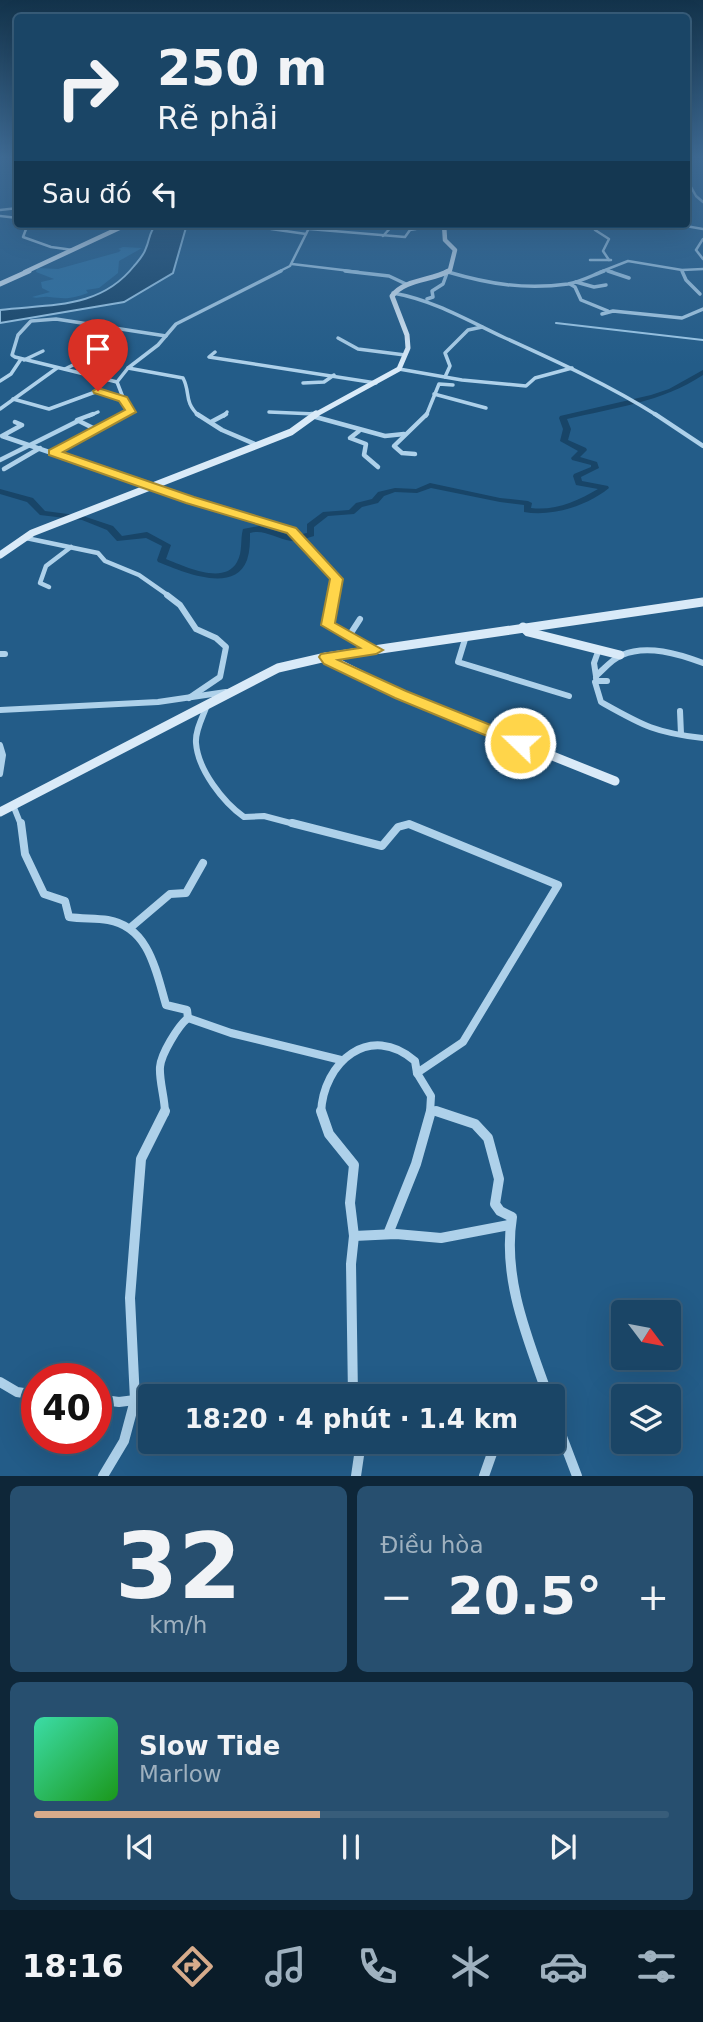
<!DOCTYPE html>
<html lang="vi">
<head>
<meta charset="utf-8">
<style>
  :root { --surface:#1a4566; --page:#274f6f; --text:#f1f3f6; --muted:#9fb1bf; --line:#385d7a; --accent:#d6ab8b }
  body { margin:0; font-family:"DejaVu Sans",sans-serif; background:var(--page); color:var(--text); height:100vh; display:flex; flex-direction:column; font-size:26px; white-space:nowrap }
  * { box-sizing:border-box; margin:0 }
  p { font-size:23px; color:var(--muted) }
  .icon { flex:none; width:38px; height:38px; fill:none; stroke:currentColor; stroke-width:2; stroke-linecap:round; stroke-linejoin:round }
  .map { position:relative; height:1476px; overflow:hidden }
  .sheet { display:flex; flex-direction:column; gap:10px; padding:10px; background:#0e2638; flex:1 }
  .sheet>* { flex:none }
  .top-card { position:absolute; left:14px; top:14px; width:676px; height:214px; border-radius:7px; box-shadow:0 7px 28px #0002,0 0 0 2px var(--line); background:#1a4566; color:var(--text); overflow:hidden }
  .needle { width:46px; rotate:122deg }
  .tools { position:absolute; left:611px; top:1300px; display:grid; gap:14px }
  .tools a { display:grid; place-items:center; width:70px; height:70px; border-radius:7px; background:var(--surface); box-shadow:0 7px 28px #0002,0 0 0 2px var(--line); font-size:35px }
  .speed { position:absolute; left:21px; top:1363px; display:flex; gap:14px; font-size:35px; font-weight:700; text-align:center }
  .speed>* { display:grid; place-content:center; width:91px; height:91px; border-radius:50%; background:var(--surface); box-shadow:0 7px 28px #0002,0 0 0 2px var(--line); line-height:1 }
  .speed .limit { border:10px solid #d22; background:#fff; color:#111 }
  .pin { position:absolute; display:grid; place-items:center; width:60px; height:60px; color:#fff; margin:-72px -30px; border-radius:50% 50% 50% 0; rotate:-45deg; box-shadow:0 0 7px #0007 }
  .pin .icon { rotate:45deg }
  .me { position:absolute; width:77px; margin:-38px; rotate:292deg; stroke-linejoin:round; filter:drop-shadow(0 0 5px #0008) }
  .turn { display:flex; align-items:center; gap:24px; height:147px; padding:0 28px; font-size:32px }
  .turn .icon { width:91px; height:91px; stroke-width:2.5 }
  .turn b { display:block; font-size:49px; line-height:60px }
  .then { display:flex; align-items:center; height:66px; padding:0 28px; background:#0003; gap:14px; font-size:26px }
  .big { font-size:52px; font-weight:700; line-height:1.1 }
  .sheet .tile { flex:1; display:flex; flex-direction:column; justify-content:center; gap:10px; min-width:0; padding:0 24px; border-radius:10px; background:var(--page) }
  .sheet .dial { align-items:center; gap:0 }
  .dial b { font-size:91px; line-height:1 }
  .song { display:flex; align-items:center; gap:21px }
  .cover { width:84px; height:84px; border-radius:10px; background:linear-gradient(135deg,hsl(160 70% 55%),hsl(120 70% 35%)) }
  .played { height:7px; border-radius:4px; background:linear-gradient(90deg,var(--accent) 45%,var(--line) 45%) }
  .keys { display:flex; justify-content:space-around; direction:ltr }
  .heat { display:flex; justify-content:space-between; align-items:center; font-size:38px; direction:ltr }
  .sheet .tiles { flex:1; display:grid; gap:10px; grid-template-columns:1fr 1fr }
  .tile:last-child { grid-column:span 2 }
  .trip { position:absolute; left:138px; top:1384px; width:427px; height:70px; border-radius:7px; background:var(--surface); box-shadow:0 7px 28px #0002,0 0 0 2px var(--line); font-weight:700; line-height:70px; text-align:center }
  .tab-bar { display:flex; height:112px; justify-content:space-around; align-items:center; background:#0a1c29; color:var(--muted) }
  .tab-bar .icon { width:49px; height:49px }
  .tab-bar .selected { color:var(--accent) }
  .tab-bar b { font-size:32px; color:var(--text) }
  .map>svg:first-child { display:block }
  .green { fill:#2d70a0 }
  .water { fill:#184568; stroke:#a2cdeb; stroke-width:2 }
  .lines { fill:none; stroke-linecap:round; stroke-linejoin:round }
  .stream { stroke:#a2cdeb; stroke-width:2 }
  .river { fill:#184568; fill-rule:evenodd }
  .street-far5 { stroke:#aed1ea; stroke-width:2.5 }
  .street-far4 { stroke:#aed1ea; stroke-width:3.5 }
  .street-far3 { stroke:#aed1ea; stroke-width:4.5 }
  .street-far2 { stroke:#aed1ea; stroke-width:6 }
  .street-far1 { stroke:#aed1ea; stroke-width:8 }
  .street { stroke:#aed1ea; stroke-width:10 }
  .secondary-far3 { stroke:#d9eaf8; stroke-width:4.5 }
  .secondary-far2 { stroke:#d9eaf8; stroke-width:5 }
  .secondary-far1 { stroke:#d9eaf8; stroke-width:7 }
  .secondary { stroke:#d9eaf8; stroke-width:9 }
  .route { fill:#ffd54a; stroke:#a68a30; stroke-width:2 }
</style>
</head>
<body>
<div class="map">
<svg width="703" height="1476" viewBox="0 0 703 1476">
  <rect width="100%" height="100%" fill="#235c88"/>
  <path class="green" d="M 123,247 L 142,248 L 119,261 L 118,273 L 99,288 L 86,290 L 88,293 C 71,299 66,299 49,297 C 42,296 38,299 32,297 L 50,292 L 42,288 L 41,282 L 54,279 L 36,272 L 37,268 L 58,269 L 119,252 L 121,250 L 118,249 Z"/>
  <path class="water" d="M 157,224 L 187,224 L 173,273 L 124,302 L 0,323 L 0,310 C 51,304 100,309 134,266 C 139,260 144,255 146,248 C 150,239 149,231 157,224 Z"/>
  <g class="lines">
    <polyline class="stream" points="556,323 703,340"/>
    <path class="river" d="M 703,370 L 703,375 C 662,402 614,408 567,419 L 571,429 L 568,440 L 586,448 L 587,450 L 580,457 L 597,462 L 599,468 L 581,477 L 582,481 L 608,486 L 609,488 C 587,506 552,517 524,512 L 524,505 L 500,502 L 431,488 L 417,493 L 395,492 L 384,496 L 378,503 L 362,507 L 354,514 L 328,516 L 314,527 L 314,536 C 307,538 298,542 291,541 C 276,539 265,529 250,533 C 250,542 250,551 247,560 C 234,595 181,571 158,562 L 157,560 L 162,546 L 146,538 L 117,541 L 107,530 L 82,520 L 40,515 L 27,502 L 0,494 L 0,489 L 33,498 L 45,511 L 83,516 L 113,526 L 122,536 L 147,532 L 171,545 L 166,559 C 184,566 224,586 237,562 C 243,552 240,539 243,529 L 259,526 L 293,536 L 307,533 L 307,524 L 323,512 L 349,510 L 356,503 L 372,499 L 378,492 L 395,488 L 416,489 L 430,483 L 500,498 L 528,501 L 532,503 L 531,508 C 555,511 578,501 598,489 L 576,485 L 573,476 L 574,474 L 591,467 L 591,465 L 572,460 L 571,458 L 578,451 L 560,441 L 563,429 L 559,418 L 560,416 L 651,395 L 669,389 Z"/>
    <g class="street-far5">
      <polyline points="686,178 696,196 703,202"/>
      <polyline points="0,210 18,208"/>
      <polyline points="0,216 18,218"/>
      <polyline points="28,224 23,237 51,247 73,250"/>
      <polyline points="593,224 595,230 609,239 603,251 609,260"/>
      <polyline points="674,224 703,229"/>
      <polyline points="271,229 306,234"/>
      <polyline points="309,229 405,237 410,230 416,229"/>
      <polyline points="383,236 394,224"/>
      <polyline points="703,239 696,250 703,259"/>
      <polyline points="590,260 611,260"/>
      <polyline points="292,264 359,272"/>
      <polyline points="606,270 613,272"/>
      <polyline points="278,272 290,266 311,224"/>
      <polyline points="600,272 628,261 682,270 703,269"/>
    </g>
    <g class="street-far4">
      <polyline points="345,271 389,276 406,284"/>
      <polyline points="608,271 629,278"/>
      <polyline points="682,271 686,280 700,294"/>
      <path d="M 448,272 C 489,284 525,290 568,284 C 580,282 593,275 604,271"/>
      <polyline points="576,282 594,287 606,285"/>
      <polyline points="570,284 575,287 581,300 608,311"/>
      <path d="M 393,293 C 433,300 467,320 503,337 C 556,361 609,385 658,416"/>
      <polyline points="427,299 433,297 432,291 443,284 447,273"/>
      <polyline points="602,314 613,311 682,318 703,309"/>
      <polyline points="338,338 358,349 405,355"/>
      <polyline points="80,339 98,325"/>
      <polyline points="215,352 209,357 376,383"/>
      <polyline points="24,360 43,351"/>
      <path d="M 128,368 L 183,378 C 191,393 183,401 199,416"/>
      <polyline points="65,369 87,358"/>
      <polyline points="399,369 462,380 526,386 535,378 572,368"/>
      <polyline points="445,377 450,366 445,353 468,330 482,327"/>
      <polyline points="0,381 11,374 21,359"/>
      <polyline points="117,382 15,357 12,355 18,335 31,321 56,319 166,336"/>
      <polyline points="303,383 324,382 334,375"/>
      <polyline points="434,394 486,408"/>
      <polyline points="13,399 49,409 98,391 123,399"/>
      <polyline points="0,409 57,368"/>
      <polyline points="269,412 315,414"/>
      <polyline points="89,416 98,412"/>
      <polyline points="124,416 129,413 117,382 128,368 158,345 176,324 281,271"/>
      <polyline points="224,416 227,412"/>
      <polyline points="426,416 439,384 453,385"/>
    </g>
    <g class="street-far3">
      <polyline points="93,414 77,420 95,429"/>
      <polyline points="197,414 222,430 257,445"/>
      <polyline points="311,414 315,414"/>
      <polyline points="655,414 703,446"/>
      <polyline points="312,416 385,436 404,434"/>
      <polyline points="15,422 22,425 2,436 190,500 281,526 297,535 337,579 334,596"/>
      <polyline points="211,422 226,414"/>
      <polyline points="359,431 350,438 366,444 364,455 378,467"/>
      <polyline points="53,452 127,414"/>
      <polyline points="415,454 402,453 394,446 427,414"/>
      <polyline points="0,460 78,421"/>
      <polyline points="4,469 40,448"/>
      <polyline points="26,538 98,553 105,561 139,575 169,596"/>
      <polyline points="49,587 40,583 46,566 71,547"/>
    </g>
    <g class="street-far2">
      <polyline points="167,595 180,605 196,629 216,638 226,647 220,677 189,698"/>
      <polyline points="334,595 328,625 374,649"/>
      <polyline points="349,636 360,619"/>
      <polyline points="466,636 458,662 569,696"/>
      <path d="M 599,649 L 594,663 L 596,676 C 604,669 612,659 622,655 C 647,644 679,654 703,663"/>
      <polyline points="0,654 5,654"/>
      <polyline points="596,678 597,681 607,681"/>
      <path d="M 597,681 L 595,682 L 601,702 C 642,725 655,733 703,738"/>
      <path d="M 207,705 C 203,717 195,730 196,743 C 198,770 223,802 244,817 L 264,816 L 298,825"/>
      <polyline points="0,710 158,702 226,692"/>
      <polyline points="680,711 681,734"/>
      <polyline points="0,745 3,755 0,774"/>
      <polyline points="13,805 21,825"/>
      <polyline points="406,825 411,825"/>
    </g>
    <g class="street-far1">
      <path d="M 21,823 L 25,854 L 44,894 L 65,901 L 69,917 C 82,919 95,918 108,920 C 149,927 156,971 166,1005 L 187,1010 L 188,1018"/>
      <polyline points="292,823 382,846 398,827 409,824 558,885 463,1042 417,1073 431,1096 430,1113"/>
      <polyline points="130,928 170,894 186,893 203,863"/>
      <polyline points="188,1018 231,1033 341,1060"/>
      <polyline points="431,1110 443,1113"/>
      <path d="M 165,1113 C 165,1098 159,1081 160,1067 C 161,1054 178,1026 188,1018"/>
      <path d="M 321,1113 C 323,1062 370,1022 415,1061 L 417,1073"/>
    </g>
    <g class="street">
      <polyline points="321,1111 329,1134 354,1165 350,1203 354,1236 351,1264 353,1396"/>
      <path d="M 436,1111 L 475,1124 L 488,1138 L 499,1179 L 495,1204 L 500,1211 L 512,1217 C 502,1279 528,1339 548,1396"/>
      <polyline points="388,1234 416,1164 431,1111"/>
      <polyline points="354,1236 396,1234 441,1238 509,1225"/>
      <polyline points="0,1382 17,1392 37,1395"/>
      <polyline points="96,1399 119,1402 135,1400"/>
      <polyline points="553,1413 577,1476"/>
      <polyline points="103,1476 124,1441 135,1400 130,1298 141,1159 165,1111"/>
      <polyline points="356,1476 361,1442"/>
      <polyline points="484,1476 496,1442"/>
    </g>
    <g class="secondary-far3">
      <polyline points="444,224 445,240 455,250 450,270 446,272"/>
      <polyline points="25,272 128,224"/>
    </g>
    <g class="secondary-far2">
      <polyline points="0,284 29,271"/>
      <path d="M 313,416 L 399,369 L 408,348 L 407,335 L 392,296 C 405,279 430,281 449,271"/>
    </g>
    <polyline class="secondary-far1" points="0,555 32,533 291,432 316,414"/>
    <g class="secondary">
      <polyline points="523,627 528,632 620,655"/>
      <polyline points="326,657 400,695 615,781"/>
      <polyline points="0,812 278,668 326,657 703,602"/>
    </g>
  </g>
  <linearGradient id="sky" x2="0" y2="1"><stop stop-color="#13334b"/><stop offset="0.43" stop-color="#3f6c96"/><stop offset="1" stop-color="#3f6c96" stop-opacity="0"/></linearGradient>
  <rect width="703" height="365" fill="url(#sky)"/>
  <polygon class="route" points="98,388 127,397 136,412 63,452 194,497 296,528 343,579 335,623 383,650 376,654 338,660 406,691 525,739 528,743 525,747 514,747 395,698 324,664 319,657 321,654 360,648 321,625 330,579 287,533 186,503 49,455 49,450 125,410 119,401 94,393 93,391"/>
</svg>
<div class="tools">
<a><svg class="needle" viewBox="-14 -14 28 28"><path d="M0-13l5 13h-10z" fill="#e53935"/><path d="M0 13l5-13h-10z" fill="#9fb1bf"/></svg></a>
<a><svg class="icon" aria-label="layers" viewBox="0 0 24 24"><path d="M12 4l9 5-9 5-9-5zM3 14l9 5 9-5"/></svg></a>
</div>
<div class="speed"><div class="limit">40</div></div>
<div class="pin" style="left:98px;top:391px;background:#d93025"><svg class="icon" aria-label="arrive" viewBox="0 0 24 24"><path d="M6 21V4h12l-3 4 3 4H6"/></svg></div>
<svg class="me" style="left:520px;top:743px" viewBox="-20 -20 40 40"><circle r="17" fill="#ffd54a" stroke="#fff" stroke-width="3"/><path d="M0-11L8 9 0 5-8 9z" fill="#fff"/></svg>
<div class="trip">18:20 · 4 phút · 1.4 km</div>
<div class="top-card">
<div class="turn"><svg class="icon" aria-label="right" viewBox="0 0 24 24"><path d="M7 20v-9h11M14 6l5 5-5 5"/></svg><div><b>250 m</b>Rẽ phải</div></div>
<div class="then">Sau đó<svg class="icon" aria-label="left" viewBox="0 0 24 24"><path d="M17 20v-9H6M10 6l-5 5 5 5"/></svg></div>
</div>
</div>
<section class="sheet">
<div class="tiles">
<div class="tile dial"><b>32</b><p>km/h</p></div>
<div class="tile"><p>Điều hòa</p>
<div class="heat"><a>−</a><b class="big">20.5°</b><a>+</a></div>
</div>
<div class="tile">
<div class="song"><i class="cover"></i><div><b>Slow Tide</b><p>Marlow</p></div></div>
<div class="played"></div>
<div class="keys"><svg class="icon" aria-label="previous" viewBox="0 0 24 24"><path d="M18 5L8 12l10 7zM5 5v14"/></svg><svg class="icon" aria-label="pause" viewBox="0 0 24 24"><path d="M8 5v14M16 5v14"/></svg><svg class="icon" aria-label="next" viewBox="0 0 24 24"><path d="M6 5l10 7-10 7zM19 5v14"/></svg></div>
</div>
</div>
</section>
<nav class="tab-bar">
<b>18:16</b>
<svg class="icon selected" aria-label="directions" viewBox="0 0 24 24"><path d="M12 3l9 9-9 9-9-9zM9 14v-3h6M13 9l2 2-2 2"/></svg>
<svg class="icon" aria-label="music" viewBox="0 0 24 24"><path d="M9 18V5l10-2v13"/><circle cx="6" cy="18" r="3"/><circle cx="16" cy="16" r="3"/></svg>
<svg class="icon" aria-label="phone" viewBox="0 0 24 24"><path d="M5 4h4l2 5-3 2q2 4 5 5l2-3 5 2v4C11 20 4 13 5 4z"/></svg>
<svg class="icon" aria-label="climate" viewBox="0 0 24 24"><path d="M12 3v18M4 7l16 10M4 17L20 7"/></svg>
<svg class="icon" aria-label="car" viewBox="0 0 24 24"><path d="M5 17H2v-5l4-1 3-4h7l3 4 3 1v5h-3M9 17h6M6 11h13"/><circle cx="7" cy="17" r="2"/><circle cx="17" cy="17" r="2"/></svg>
<svg class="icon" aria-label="filters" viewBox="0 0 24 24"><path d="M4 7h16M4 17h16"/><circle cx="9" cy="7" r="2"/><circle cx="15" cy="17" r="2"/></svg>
</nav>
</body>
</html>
